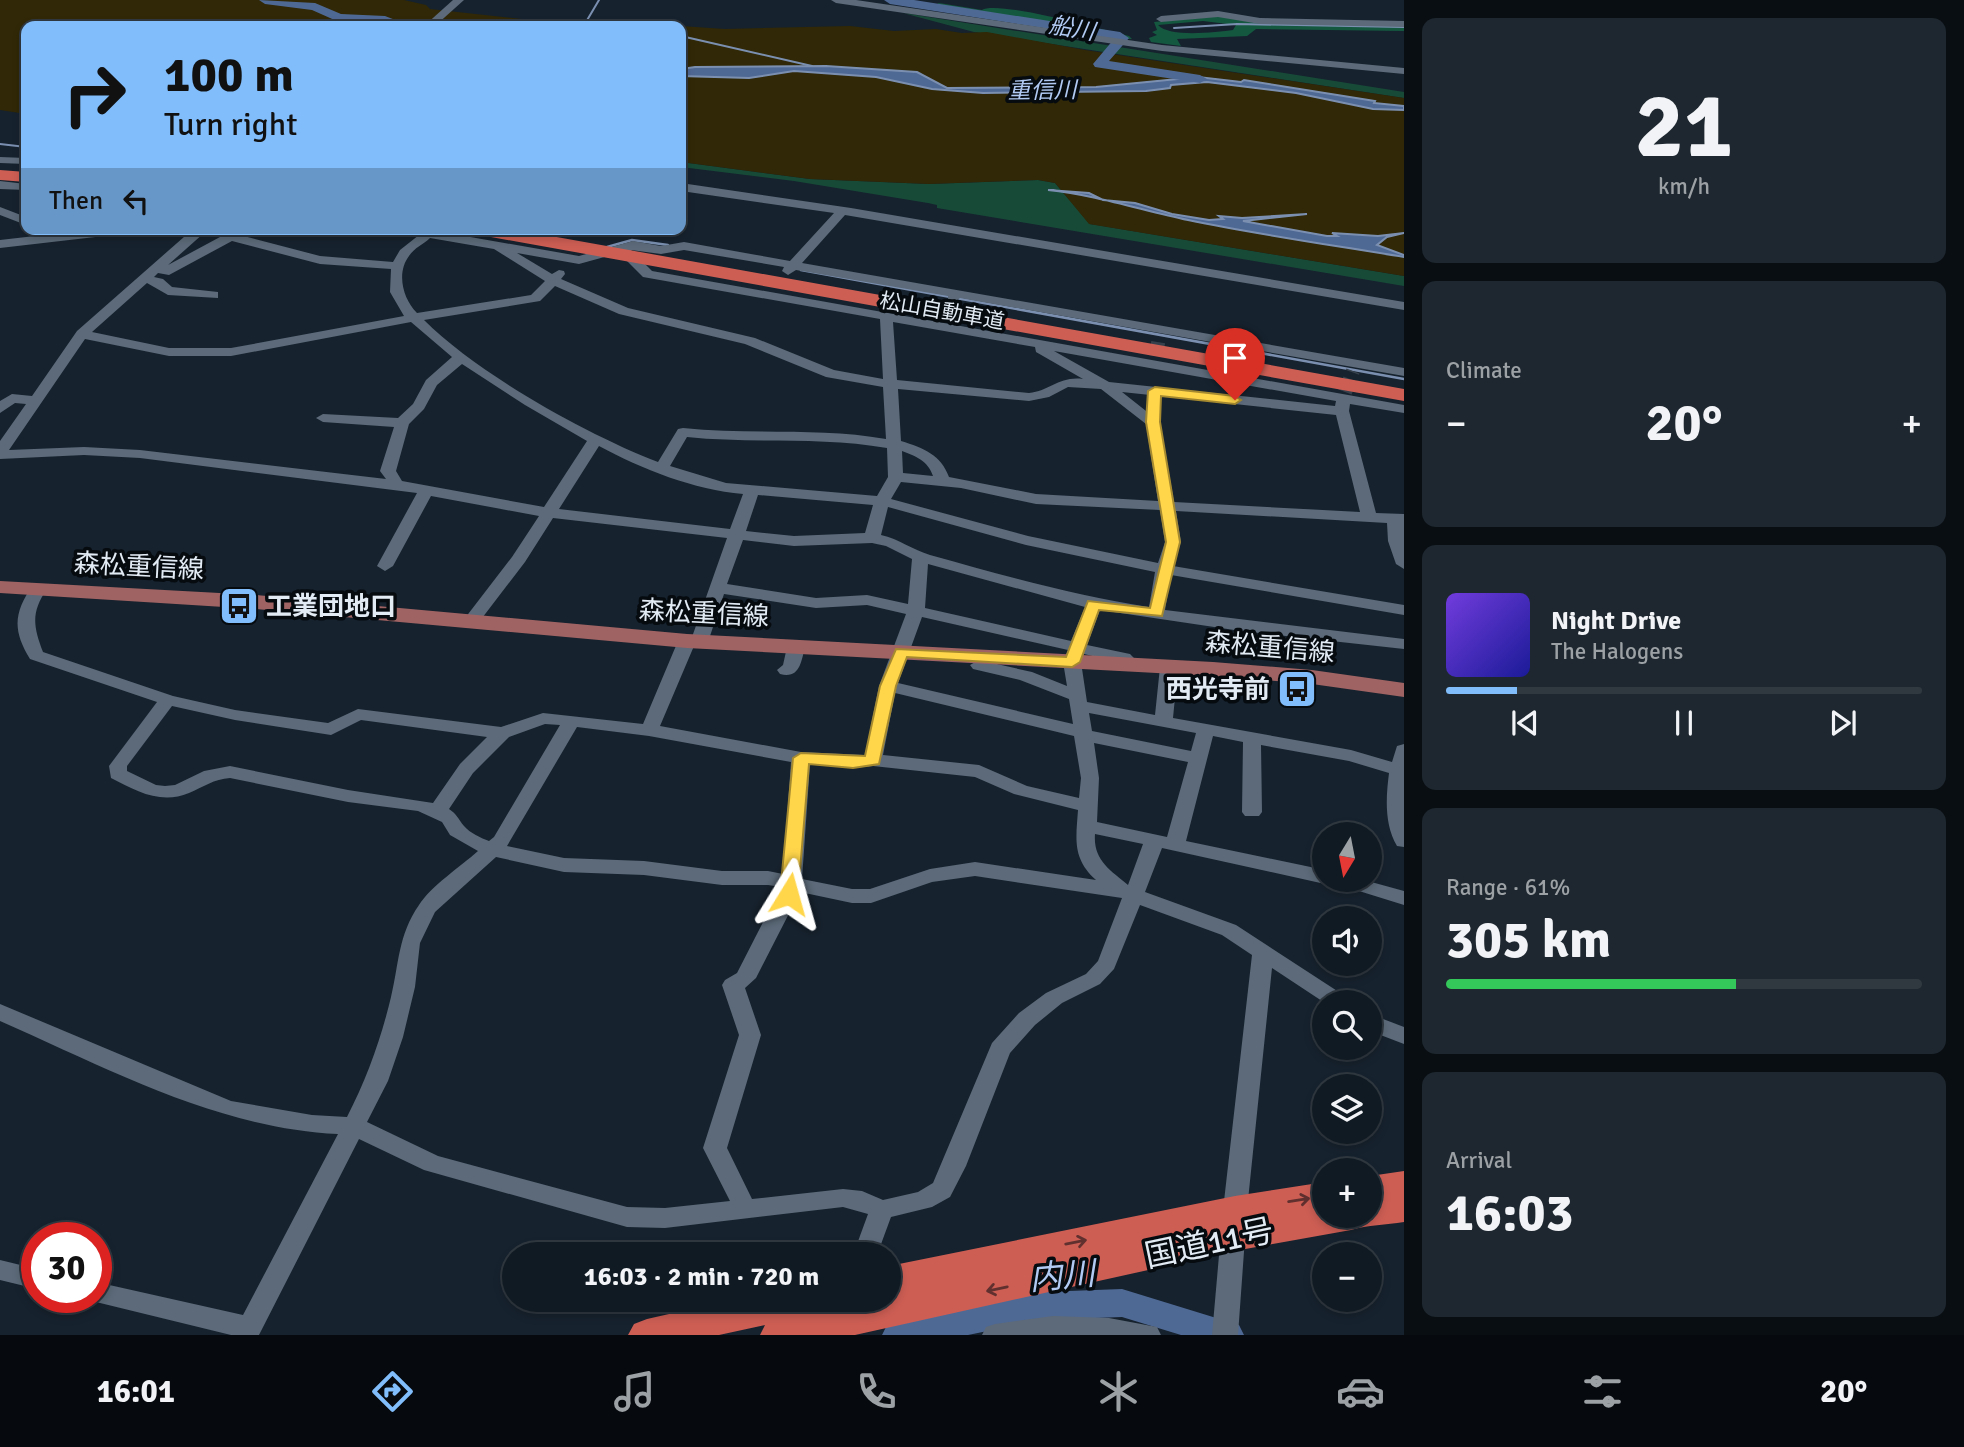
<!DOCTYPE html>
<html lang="en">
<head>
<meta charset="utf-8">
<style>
  :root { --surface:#101a22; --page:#1e272f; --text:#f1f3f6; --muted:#9ca1a5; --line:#303840; --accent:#81bdfa }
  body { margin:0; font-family:Signika,"Noto Sans JP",sans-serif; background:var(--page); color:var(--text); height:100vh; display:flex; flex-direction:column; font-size:26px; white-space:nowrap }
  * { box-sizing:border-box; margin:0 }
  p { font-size:23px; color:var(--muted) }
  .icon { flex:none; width:38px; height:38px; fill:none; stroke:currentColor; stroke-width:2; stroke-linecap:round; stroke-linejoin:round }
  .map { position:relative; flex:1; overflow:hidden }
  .sheet { display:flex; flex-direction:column; gap:18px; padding:18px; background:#090e13; width:560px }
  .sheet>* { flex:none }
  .guide { position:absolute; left:21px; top:21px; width:665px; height:214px; border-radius:14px; box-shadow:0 4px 10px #0003,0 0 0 2px var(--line); background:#81bdfa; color:#111; overflow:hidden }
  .needle { width:46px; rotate:190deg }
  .tools { position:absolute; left:1312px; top:822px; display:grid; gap:14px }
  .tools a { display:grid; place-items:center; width:70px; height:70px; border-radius:50%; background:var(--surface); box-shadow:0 4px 10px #0003,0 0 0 2px var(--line); font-size:35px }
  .speed { position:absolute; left:21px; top:1222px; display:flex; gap:14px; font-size:35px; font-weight:700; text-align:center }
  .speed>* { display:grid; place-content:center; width:91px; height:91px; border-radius:50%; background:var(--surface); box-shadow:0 4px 10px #0003,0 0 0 2px var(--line); line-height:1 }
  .speed .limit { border:10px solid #d22; background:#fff; color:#111 }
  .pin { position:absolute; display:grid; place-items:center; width:60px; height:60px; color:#fff; margin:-72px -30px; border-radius:50% 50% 50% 0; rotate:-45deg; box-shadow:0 0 7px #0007 }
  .pin .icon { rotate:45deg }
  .me { position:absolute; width:77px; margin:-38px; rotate:8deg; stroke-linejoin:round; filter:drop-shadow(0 0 5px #0008) }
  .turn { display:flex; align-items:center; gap:24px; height:147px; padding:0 28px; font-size:32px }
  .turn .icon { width:91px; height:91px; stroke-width:2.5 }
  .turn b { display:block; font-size:49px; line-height:60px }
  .then { display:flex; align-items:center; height:66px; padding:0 28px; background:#0003; gap:14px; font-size:26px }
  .big { font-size:52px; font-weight:800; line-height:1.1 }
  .sheet .card { flex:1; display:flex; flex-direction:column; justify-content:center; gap:10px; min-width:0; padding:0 24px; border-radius:14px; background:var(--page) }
  .sheet .dial { align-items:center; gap:0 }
  .dial b { font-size:91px; line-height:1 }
  .song { display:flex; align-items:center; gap:21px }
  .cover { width:84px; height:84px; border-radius:10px; background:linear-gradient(135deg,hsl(260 70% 55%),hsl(240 70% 35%)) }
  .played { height:7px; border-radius:4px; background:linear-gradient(90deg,var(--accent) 15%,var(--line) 15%) }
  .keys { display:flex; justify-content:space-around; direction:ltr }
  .heat { display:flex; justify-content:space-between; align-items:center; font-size:38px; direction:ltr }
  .charge { height:10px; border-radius:5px; background:linear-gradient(90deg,#34c759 61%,var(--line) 0) }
  .trip { position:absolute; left:502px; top:1242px; width:399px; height:70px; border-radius:35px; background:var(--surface); box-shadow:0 4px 10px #0003,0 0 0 2px var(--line); font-weight:800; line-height:70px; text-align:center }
  .tab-bar { display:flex; height:112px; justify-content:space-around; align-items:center; background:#060a0e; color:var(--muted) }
  .tab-bar .icon { width:49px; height:49px }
  .tab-bar .on { color:var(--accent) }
  .tab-bar b { font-size:32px; color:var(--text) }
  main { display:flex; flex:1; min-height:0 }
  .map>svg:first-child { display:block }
  .green { fill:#174b38 }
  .forest { fill:#155840; fill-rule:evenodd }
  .sand { fill:#302806 }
  .water { fill:#4f6995; stroke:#7b90b1; stroke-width:2 }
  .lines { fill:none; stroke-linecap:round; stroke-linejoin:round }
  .stream-far1 { stroke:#7b90b1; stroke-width:2 }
  .stream { stroke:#7b90b1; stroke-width:2.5 }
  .river { fill:#4f6995; fill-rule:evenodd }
  .minor-tunnel { stroke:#35404c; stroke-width:14; stroke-dasharray:14 7; stroke-linecap:butt }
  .minor { fill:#5c6a79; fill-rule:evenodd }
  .major { fill:#a06363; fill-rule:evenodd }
  .highway { fill:#cd5e54; fill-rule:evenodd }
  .oneway { stroke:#60302f }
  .route { fill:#ffd54a; stroke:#a68a30; stroke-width:2 }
  .labels { text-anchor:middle; stroke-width:7; stroke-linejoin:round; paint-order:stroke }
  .far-street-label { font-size:21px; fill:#e2eaf3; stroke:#060b10 }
  .far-water-label { font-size:23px; font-style:italic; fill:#b1caf3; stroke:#060b10 }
  .street-label { font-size:26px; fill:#e2eaf3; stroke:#060b10 }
  .poi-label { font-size:26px; font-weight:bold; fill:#e2eaf3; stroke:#060b10; text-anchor:start }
  .near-street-label { font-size:32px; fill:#e2eaf3; stroke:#060b10 }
  .near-water-label { font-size:33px; font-style:italic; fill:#b1caf3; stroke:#060b10 }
</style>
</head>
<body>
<main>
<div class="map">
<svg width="1404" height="1335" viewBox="0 0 1404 1335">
  <rect width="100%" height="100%" fill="#16222e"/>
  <g class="green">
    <polygon points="903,13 1404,92 1404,98 974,32"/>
    <polygon points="681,162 810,179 929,184 1038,180 1055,183 1090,224 1404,276 1404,286 937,208 937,205 928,203 794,181 681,167"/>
  </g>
  <g class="forest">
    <path d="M 939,3 L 982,10 C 998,0 1104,30 1129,36 L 1132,39 L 1125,39 L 1116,34 L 935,5 Z"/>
    <path d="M 1220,16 L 1252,21 L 1404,25 L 1404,31 L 1256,29 L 1247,36 L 1177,39 L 1181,46 L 1151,42 L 1149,38 L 1157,35 L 1152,32 L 1157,30 L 1154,22 ZM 1203,21 L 1236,25 L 1233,30 C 1216,32 1170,38 1158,25 Z"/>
  </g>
  <g class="sand">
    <polygon points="0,0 404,0 426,5 430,9 576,25 665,26 26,26 26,114 0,110"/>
    <polygon points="681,26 725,29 850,26 894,31 936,29 962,33 987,32 1085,50 1404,98 1404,276 1089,224 1055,183 1038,180 929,184 810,179 681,162"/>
  </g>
  <g class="water">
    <polygon points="826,66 917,72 947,88 1096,87 1198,77 1241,82 1244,80 1375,101 1374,103 1404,106 1404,110 1373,109 1296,93 1207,82 1171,85 1170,88 1146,91 983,93 932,89 876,77 794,71 749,78 681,76 681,71 684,71 681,69 695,67"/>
    <path d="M 1048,190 L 1089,193 L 1103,200 L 1135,203 L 1172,214 L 1209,220 L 1223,219 L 1219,216 L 1242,218 L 1307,214 L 1243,221 L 1327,236 L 1337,236 L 1332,233 L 1378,236 L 1404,233 L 1387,237 L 1377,245 L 1404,255 L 1404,257 C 1332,245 1260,235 1188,220 C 1141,210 1096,195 1048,190 Z"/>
  </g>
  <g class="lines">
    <g class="stream-far1">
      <polyline points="588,26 586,22 599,0"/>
      <polyline points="1174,28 1237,24 1404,27"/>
      <polyline points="681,36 812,66"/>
      <polyline points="0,144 26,147"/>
    </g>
    <g class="stream">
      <polyline points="607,247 632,240 668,245"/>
      <polyline points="801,270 1404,379"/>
    </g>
    <g class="river">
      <polygon points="259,0 315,3 341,14 385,16 411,26 339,22 312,10 265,4"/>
      <polygon points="884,0 914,0 1120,32 1129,38 1109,61 1200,75 1207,79 1200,83 1095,67 1093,64 1114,39 890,4"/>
      <polygon points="1122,1289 1239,1325 1244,1335 1181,1335 1122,1317 1042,1320 968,1335 882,1335 887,1325 899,1321 1042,1292"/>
    </g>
    <g class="minor-tunnel">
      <polyline points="1156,356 1159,337"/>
      <polyline points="1345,392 1353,371"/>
    </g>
    <g class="minor">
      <polygon points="453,0 464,0 435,26 424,26"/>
      <polygon points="831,0 856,0 1162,45 1404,68 1404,74 1162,51 836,3"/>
      <polygon points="1218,11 1260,18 1404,21 1404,27 1260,24 1218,17 1161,22 1156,19 1161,16"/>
      <polygon points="0,157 26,158 26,164 0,163"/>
      <polygon points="0,181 26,184 26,190 0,189"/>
      <path d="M 681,183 L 851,208 L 1404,302 L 1404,310 L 845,215 L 802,263 L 1404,368 L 1404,376 L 960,298 L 953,303 L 948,302 L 948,296 L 796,270 L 788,275 L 782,271 L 784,267 L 684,250 L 661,254 L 631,250 L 652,271 L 1404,405 L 1404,413 L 1350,404 L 1349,411 L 1376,513 L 1404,514 L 1404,569 L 1396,564 L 1388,541 L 1387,523 L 1176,511 L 1181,542 L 1173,566 L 1404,605 L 1404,615 L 1171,575 L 1165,610 L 1404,639 L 1404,649 L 1241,631 L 1100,610 L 1087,645 L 1130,654 L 1141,665 L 1132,670 L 1118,662 L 1084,654 L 1081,662 L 1087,702 L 1155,715 L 1160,667 L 1169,662 L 1178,667 L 1173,718 L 1351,750 L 1392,762 L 1397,746 L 1404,744 L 1404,847 L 1397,846 C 1384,824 1386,797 1389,773 L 1349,761 L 1261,745 L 1262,812 L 1259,816 L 1245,816 L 1242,812 L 1243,742 L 1213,736 L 1186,841 L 1325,870 L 1325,880 L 1364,880 L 1404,891 L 1404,905 L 1330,882 L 1325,884 L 1162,848 L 1145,892 L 1236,925 L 1348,998 L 1351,1003 L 1325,1003 L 1272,968 L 1247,1210 L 1238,1335 L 1212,1335 L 1223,1210 L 1252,955 L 1222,935 L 1140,905 L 1114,969 L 1100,984 L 1062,1003 L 1035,1025 L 1010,1053 L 966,1166 L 950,1197 L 932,1207 L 891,1217 L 877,1255 L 853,1255 L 868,1214 L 843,1207 L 665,1228 L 627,1227 L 424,1170 L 359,1139 L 259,1335 L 231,1335 L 96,1302 L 86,1297 L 96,1297 L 96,1282 L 243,1315 L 338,1134 C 217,1128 109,1069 0,1021 L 0,1004 L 231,1101 L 312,1115 L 347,1117 C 367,1078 381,1039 391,997 C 399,964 398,935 419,905 C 431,886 460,867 478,851 L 450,835 L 442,822 L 418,811 L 348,802 L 230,778 C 214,779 203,787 189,793 C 161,805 136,791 111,778 L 109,766 L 157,702 L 30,659 C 12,630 14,612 33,585 L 39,584 L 47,589 C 31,612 33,626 43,652 L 173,696 L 235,710 L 328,723 L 358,709 L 501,727 L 543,713 L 643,724 L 678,641 L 681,637 L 692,637 L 727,538 L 553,518 L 525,562 L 476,626 L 470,627 L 462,622 L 512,557 L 539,516 L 431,496 L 393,566 L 385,571 L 377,566 L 417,493 L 140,458 L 84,455 L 0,459 L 0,441 L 26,404 L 15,403 L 0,413 L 0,401 L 12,394 L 32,396 L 77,331 L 193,229 L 235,230 L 240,235 L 320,256 L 393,262 L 400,250 L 419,235 L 397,229 L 425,229 L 579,256 L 633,241 L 661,246 L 684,242 L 790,261 L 834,213 L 681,191 ZM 204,233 L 220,237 L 168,265 ZM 430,238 L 494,249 L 545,281 L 531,295 L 417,313 C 403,299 396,273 409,256 C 414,248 424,244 430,238 ZM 232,241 L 320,264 L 391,269 L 390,292 L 404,316 L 231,348 L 169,348 L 92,332 L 147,283 L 168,295 L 218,298 L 218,292 L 172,287 L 163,279 L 154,277 L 158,273 L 169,275 ZM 517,253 L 579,264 L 619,253 L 643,277 L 880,319 L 883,379 L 834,370 L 755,338 L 628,308 L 561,279 L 565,274 L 564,271 L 559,270 L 552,274 ZM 555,286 L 619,314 L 745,344 L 826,377 L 883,387 L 886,439 C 820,427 750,435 683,428 L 678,429 L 658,462 C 586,434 478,374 424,320 L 540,301 ZM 411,322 L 452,357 L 426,380 L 413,404 L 398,418 L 323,414 L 316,418 L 323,422 L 394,427 L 380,471 L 386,479 L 140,450 L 84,447 L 9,450 L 85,339 L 169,356 L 231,356 ZM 893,322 L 1035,347 L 1036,352 L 1083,379 C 1059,376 1050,391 1029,393 L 897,380 ZM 1054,351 L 1336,401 L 1335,406 L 1109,382 ZM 462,364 L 525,405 L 587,441 L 544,507 L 402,481 L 396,471 L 409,424 L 424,409 L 437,385 ZM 1068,387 L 1101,389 L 1146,424 L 1158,501 L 1036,494 L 949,477 C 941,455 924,448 901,441 L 898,389 L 1029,401 L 1049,397 ZM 1122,392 L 1336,415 L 1360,512 L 1174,502 L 1160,422 ZM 687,437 C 753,444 821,436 887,448 L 888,477 L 877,496 L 726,483 L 670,466 ZM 599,446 C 642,469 694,490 743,494 L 730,529 L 559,509 ZM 902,451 C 916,456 928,461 933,476 L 903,473 ZM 901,482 L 961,488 L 1036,504 L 1160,510 L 1165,542 L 1158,563 L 1028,536 L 891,499 ZM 758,495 L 873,505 L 865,533 L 794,536 L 746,531 ZM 888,507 L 1026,545 L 1155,572 L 1149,607 C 1075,596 1002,575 930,555 C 913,550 899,539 881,535 ZM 743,540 L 794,546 L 872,543 L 886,546 L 912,559 L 908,604 L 867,595 L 816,598 L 727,584 ZM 928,564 L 1085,607 L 1071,641 L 925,608 ZM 724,594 L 816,608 L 867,605 L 906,614 L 879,686 L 865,755 L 801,752 L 660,726 L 694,646 L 705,646 L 708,642 ZM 922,617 L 1068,650 L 1063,662 L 1067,686 L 1032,672 L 979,660 L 970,665 L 973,669 L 1020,680 L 1069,699 L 1073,724 L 898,683 ZM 895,693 L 1074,736 L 1081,778 L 1079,798 L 1027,786 L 979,765 L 883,755 ZM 172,706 L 235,720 L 331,735 L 361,720 L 487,737 L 460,764 L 433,803 L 348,790 L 230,766 L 204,771 L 175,785 L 165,786 L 156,785 L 127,771 L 127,766 ZM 1089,713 L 1196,733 L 1191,751 L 1092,731 ZM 545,724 L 560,725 L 494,837 L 489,841 C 481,838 470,833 464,826 C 458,819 457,814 449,809 L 473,773 L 509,737 ZM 577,727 L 649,736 L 791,762 L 783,874 L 768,871 L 722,871 L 644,861 L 564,858 L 507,846 ZM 1094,743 L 1188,762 L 1167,837 L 1097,822 L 1099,778 ZM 810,764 L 853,768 L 873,766 L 975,777 L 1014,794 L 1078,810 C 1076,839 1072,858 1096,880 L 975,862 L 930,869 L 870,889 L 852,889 L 802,879 ZM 1095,834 L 1143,844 L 1128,885 C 1110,870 1093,860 1095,834 ZM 496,857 L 564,872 L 644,875 L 722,885 L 768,885 L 781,887 L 737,973 L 725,980 L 722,985 L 739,1035 L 703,1148 L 730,1201 L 665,1208 L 627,1207 L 438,1156 L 367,1122 L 388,1081 L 403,1037 L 415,987 L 420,943 L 435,912 ZM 975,876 L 1122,898 L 1098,961 L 1086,974 L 1046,993 L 1019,1013 L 992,1043 L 933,1183 L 918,1192 L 883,1200 L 862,1191 L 843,1189 L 752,1199 L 727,1148 L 761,1035 L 745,988 L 756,978 L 800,892 L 852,903 L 871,903 L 932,882 Z"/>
      <polygon points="0,207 26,217 26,225 0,215"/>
      <polygon points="96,229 136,229 130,233 0,248 0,240"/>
      <path d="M 796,642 L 805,647 C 801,662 800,679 780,674 L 777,670 L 783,665 L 787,647 Z"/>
      <polygon points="1370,1014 1404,1027 1404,1044 1370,1031"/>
      <polygon points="0,1260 37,1269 37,1289 0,1280"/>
      <polygon points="1053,1316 1109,1318 1157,1327 1161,1335 982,1335 986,1327 995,1324"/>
    </g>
    <polygon class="major" points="0,581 256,595 687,634 1213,662 1312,670 1404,683 1404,697 1312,684 1213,676 687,648 256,609 0,593"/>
    <g class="highway">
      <polygon points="0,170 26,172 26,182 0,180"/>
      <polygon points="471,229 512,229 1404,389 1404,401 480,235"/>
      <path d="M 1404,1171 L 1404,1222 C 1386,1225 1368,1225 1351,1230 L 1234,1251 L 855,1335 L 760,1335 L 765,1325 L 719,1335 L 628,1335 L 634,1324 L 647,1319 L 731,1300 L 823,1300 L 817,1311 L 869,1300 L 889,1300 L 889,1266 L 1235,1196 L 1325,1182 L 1325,1216 L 1370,1216 L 1370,1176 Z"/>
    </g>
  </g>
  <defs><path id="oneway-shaft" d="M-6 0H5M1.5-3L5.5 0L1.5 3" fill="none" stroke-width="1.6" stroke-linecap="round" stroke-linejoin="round" transform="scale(1.75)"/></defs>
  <g class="oneway">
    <use href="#oneway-shaft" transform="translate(1299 1200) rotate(-9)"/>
    <use href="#oneway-shaft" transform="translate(1076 1242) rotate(-11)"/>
    <use href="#oneway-shaft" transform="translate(997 1289) rotate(168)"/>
  </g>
  <polygon class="route" points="1155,387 1235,396 1241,400 1235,404 1161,396 1160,422 1180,542 1162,616 1099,610 1080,662 1072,667 907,657 896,686 879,764 853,768 809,764 798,894 796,898 783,898 780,894 793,758 801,753 865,756 880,686 896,649 1066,657 1088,601 1150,608 1166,542 1146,422 1148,391"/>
  <defs>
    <g id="bus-square" transform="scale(2.0125)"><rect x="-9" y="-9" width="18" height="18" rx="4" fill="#81bdfa" stroke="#060b10"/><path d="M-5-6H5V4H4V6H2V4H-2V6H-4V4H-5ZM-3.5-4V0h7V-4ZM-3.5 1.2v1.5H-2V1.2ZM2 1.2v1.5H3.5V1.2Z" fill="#111"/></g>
  </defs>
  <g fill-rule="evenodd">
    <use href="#bus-square" x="239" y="606"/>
    <use href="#bus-square" x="1297" y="689"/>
  </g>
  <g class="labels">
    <g class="far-street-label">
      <text transform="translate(942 311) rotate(10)" y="7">松山自動車道</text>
    </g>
    <g class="far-water-label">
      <text transform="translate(1072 28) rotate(9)" y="8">船川</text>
      <text transform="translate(1042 90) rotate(-1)" y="8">重信川</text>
    </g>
    <g class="street-label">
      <text transform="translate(139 566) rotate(3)" y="9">森松重信線</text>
      <text transform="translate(704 613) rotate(3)" y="9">森松重信線</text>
      <text transform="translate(1270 647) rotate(5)" y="9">森松重信線</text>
    </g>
    <g class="poi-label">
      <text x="266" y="615">工業団地口</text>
      <text x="1270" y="698" text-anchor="end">西光寺前</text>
    </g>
    <g class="near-street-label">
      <text transform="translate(1209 1243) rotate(-12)" y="11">国道11号</text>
    </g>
    <g class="near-water-label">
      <text transform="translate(1062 1275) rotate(-5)" y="12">内川</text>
    </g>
  </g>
</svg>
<div class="tools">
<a><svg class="needle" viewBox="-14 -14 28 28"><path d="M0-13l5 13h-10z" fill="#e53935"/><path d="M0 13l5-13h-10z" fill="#9ca1a5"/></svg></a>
<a><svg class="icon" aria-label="sound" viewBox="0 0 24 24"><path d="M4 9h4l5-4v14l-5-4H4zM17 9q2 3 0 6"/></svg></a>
<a><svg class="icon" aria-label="search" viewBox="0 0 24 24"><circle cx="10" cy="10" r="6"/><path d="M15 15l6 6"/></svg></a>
<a><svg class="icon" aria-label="layers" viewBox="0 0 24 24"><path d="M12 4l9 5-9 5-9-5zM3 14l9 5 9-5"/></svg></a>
<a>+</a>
<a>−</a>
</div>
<div class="speed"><div class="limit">30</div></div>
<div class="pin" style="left:1235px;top:400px;background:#d93025"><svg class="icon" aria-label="arrive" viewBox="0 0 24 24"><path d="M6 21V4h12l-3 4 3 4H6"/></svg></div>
<svg class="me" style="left:789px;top:894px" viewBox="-20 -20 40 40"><path d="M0-17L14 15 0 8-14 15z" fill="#ffd54a" stroke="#fff" stroke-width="4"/></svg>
<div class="trip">16:03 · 2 min · 720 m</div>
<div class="guide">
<div class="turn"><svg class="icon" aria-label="right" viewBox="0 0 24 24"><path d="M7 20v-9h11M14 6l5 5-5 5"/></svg><div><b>100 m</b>Turn right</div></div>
<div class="then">Then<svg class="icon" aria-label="left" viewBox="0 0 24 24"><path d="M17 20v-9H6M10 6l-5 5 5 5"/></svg></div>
</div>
</div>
<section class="sheet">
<div class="card dial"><b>21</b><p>km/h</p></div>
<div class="card"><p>Climate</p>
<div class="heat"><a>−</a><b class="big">20°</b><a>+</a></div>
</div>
<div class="card">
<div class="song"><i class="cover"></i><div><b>Night Drive</b><p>The Halogens</p></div></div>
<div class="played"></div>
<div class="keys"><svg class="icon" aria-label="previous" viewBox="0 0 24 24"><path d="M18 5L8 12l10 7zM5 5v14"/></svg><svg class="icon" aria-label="pause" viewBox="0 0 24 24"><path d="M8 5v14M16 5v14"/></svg><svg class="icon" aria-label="next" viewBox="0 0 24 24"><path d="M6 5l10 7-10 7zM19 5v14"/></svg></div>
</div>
<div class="card"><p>Range · 61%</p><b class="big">305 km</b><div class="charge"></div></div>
<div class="card"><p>Arrival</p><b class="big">16:03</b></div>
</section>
</main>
<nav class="tab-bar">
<b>16:01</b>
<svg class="icon on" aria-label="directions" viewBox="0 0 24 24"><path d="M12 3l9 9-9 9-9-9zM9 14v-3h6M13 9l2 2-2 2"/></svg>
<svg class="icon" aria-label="music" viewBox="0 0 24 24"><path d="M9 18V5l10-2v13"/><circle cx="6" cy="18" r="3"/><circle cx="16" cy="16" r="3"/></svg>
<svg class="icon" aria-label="phone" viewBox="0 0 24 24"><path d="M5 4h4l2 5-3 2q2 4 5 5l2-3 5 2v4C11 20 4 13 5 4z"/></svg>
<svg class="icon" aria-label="climate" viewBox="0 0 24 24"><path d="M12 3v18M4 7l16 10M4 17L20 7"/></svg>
<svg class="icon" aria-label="car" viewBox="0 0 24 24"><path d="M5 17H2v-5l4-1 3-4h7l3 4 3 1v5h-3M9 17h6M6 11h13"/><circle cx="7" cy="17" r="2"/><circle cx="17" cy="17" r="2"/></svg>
<svg class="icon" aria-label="filters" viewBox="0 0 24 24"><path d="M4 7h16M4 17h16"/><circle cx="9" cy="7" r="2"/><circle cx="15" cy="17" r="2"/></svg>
<b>20°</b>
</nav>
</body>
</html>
